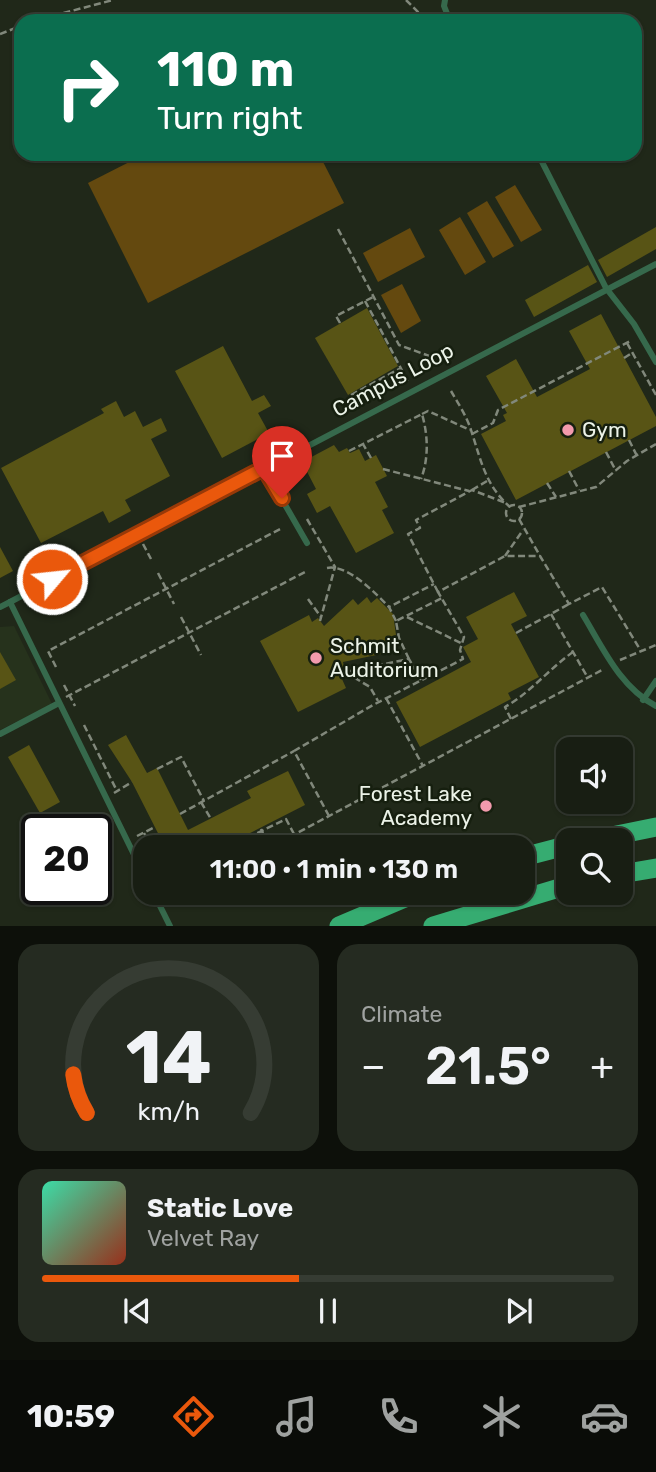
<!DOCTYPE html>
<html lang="en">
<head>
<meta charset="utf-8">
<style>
  :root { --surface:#181e13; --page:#252b21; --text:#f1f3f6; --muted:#9fa2a0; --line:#363c33; --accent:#ea580c }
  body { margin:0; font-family:Rubik,sans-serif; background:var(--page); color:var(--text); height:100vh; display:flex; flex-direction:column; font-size:26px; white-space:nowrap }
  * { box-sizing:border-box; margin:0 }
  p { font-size:23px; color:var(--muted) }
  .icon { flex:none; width:38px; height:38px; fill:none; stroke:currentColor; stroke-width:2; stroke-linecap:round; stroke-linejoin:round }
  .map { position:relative; height:926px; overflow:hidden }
  .sheet { display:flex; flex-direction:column; gap:18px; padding:18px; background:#0d100a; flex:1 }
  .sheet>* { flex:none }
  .banner { position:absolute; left:14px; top:14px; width:628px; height:147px; border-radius:21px; box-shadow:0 2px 5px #0004,0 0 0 2px var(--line); background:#0b6e4f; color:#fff; overflow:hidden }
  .tools { position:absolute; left:556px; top:737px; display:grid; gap:14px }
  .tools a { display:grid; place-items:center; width:77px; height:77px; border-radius:14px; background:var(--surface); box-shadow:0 2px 5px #0004,0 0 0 2px var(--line); font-size:35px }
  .speed { position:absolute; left:21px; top:814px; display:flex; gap:14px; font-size:35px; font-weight:700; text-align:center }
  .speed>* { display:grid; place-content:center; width:91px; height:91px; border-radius:50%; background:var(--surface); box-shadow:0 2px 5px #0004,0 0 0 2px var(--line); line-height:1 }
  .speed .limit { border:4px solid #111; border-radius:10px; background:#fff; color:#111 }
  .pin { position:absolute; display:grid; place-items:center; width:60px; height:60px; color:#fff; margin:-72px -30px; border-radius:50% 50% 50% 0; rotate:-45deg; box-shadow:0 0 7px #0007 }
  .pin .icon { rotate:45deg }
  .me { position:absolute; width:77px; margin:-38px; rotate:62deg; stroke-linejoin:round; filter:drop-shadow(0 0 5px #0008) }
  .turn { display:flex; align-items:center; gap:24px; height:147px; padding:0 28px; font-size:32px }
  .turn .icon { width:91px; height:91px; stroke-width:2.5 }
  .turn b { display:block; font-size:49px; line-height:60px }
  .big { font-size:52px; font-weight:600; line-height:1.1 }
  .sheet .tile { flex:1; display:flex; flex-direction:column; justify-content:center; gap:10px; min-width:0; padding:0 24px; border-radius:21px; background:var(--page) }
  .sheet .dial { align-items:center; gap:0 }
  .dial svg { height:182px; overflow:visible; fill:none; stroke:var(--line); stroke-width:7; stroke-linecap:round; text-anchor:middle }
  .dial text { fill:var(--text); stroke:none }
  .song { display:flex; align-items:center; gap:21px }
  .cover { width:84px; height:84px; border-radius:10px; background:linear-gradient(135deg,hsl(160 70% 55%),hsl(10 70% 35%)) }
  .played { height:7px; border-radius:4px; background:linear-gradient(90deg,var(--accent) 45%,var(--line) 45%) }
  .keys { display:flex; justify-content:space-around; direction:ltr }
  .heat { display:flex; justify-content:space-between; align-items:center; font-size:38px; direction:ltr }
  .sheet .tiles { flex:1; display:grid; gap:18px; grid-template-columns:1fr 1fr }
  .tile:last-child { grid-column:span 2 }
  .trip { position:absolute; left:133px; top:835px; width:402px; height:70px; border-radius:21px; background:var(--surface); box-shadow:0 2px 5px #0004,0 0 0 2px var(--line); font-weight:600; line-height:70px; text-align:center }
  .tabs { display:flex; height:112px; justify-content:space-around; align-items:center; background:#0a0c08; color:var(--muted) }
  .tabs .icon { width:49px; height:49px }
  .tabs .selected { color:var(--accent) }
  .tabs b { font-size:32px; color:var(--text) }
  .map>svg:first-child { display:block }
  .built { fill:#26321c }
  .green { fill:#64490f }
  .building { fill:#585415 }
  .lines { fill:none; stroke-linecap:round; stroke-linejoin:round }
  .path { stroke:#81887b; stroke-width:2.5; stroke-dasharray:7 3.5; stroke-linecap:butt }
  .service { stroke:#36694c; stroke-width:6 }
  .primary { stroke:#36ac71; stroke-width:19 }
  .route-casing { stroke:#983908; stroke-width:18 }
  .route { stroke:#ea580c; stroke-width:12 }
  .poi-dot { fill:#f29aad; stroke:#161f0f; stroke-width:2.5 }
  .labels { text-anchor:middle; stroke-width:5; stroke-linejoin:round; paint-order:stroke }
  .street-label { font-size:21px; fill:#ecf3e8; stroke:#161f0f }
  .poi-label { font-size:21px; fill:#ecf3e8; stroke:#161f0f; text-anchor:start }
</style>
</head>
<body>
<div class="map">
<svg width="656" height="926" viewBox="0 0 656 926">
  <rect width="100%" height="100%" fill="#202819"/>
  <polygon class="built" points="14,626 52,704 0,730 0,627"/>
  <g class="green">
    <polygon points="145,154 319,154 344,203 148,303 88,183"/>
    <polygon points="515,185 542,230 521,242 495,197"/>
    <polygon points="487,201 514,246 493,258 467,213"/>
    <polygon points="460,217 486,262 465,275 439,230"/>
    <polygon points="410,228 425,257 378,282 363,253"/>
    <polygon points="402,284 421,321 401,333 381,295"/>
  </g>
  <g class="building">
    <polygon points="656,227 656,249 607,277 598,260"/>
    <polygon points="588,265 597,282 534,317 525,300"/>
    <polygon points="367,308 398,366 348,395 315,338"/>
    <polygon points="601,314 656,417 656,426 516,500 481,434 506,421 503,415 507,413 486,376 516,359 537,397 590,369 569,331"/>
    <polygon points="223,346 252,401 264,395 271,406 258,413 269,433 222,458 175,371"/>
    <polygon points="116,401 124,417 135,411 143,427 161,418 167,431 151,439 170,476 125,500 131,511 109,523 103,511 41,543 1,468 104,413 101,409"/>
    <polygon points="334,445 339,452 347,448 350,453 359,449 365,461 376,455 387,476 375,482 388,507 382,510 394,533 356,553 330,506 317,513 307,494 316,489 302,462"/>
    <polygon points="0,547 13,571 0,578"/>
    <polygon points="514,592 527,616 511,624 539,677 508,693 511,699 420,747 396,702 471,662 463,647 478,639 466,617"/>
    <polygon points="367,597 371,603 377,598 393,614 396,635 389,637 390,642 379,645 381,654 343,662 346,677 342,679 346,688 298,712 260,641 309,615 312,622 318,618 324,626 353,599 358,605"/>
    <polygon points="0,652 16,680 0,689"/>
    <polygon points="126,735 147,773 157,768 188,830 251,798 247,791 288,771 305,805 223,847 165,847 132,782 108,745"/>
    <polygon points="29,745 60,802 40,813 8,757"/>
  </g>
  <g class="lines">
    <g class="path">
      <polyline points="406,0 427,21"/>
      <polyline points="33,21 113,0"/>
      <polyline points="0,34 21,26"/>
      <polyline points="338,229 399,345 432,357 438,367"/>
      <polyline points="365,301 385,338"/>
      <polyline points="340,323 336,316 373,297"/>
      <polyline points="385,338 409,384"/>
      <polyline points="627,343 656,395"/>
      <polyline points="624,358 632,353"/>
      <polyline points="374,382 382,397"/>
      <path d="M 451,391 C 458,403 467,417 471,430 C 481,460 485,485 510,507"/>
      <polyline points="351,395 401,368"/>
      <polyline points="422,414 428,411 470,430"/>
      <polyline points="472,434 493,423 498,410 632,340"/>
      <polyline points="629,440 637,456"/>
      <polyline points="349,451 363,444"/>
      <polyline points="606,452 616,471"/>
      <path d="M 371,458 L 363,444 L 422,414 C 428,435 429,458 421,479"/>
      <polyline points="383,469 469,491"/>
      <polyline points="569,471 579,490"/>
      <polyline points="547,483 556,497"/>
      <polyline points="472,490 487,481"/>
      <circle cx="514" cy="513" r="8"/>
      <polyline points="519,507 596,487 627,461 656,444"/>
      <polyline points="307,519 335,567 320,621"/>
      <polyline points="519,519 540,556"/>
      <polyline points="143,544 151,559"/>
      <polyline points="505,556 523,530"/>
      <path d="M 327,568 C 348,564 375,593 389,607"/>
      <polyline points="158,573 174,604"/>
      <polyline points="438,592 408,534 420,528 416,520 472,490 506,503"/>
      <polyline points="308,599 321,617"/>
      <polyline points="551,614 588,678"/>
      <polyline points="181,617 201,655"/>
      <polyline points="407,617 461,643"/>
      <polyline points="396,621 389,607 434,584"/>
      <polyline points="516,633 569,604"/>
      <polyline points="409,659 399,638 396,621 442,598"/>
      <polyline points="620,660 656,645"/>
      <polyline points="56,667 48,651 282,528"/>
      <polyline points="345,672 409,659 421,680"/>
      <polyline points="345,672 370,687 378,701"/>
      <polyline points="64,685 75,706"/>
      <polyline points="66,697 305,572"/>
      <polyline points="386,698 423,766"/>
      <path d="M 511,719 L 505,707 C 531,692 549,669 573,652"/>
      <polyline points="84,725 117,791"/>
      <polyline points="157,769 181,757 204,801"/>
      <polyline points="114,793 132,782"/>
      <polyline points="201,802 211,819"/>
      <polyline points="180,814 294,751"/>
      <polyline points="329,816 294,751 373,705 463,659 460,650 464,637 438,592 505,556 540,556 569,604 602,587 641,651"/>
      <polyline points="261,829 269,847"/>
      <polyline points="144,833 152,847"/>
      <polyline points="137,836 155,827"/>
      <polyline points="229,847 286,819 294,834"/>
      <polyline points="271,847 604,669"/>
      <polyline points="176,892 179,897 186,892"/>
    </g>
    <g class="service">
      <polyline points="445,0 444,6 450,21"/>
      <polyline points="538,154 606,288 634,324 656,362"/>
      <polyline points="264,468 307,543"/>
      <polyline points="0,607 10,602"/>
      <path d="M 583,615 C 603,648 620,687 656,706"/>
      <polyline points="643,700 656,681"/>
      <polyline points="0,734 57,704"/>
      <polyline points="145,877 10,602 656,264"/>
      <polyline points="153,892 170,926"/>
    </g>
    <g class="primary">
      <polyline points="592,840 656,827"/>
      <polyline points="523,857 569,845"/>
      <polyline points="621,874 656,868"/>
      <polyline points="339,926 419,892"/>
      <polyline points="433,926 569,885"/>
    </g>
  </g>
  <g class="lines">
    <g class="route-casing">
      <polyline id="route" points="52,579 264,468 282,498"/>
    </g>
    <use href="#route" class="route"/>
  </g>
  <g class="poi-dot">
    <circle cx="568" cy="430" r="7"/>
    <circle cx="316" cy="658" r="7"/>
    <circle cx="486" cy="806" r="7"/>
  </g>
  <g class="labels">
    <g class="street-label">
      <text transform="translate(393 380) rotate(-28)" y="7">Campus Loop</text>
    </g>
    <g class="poi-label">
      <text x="582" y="437">Gym</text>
      <text x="330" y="653">Schmit<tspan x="330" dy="24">Auditorium</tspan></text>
      <text x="472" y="801" text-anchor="end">Forest Lake<tspan x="472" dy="24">Academy</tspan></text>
    </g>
  </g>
</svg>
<div class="tools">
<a><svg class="icon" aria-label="sound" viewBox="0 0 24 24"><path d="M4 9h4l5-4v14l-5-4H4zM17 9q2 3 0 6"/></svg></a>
<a><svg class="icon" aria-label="search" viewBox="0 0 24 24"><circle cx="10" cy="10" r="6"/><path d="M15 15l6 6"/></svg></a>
</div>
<div class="speed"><div class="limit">20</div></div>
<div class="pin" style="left:282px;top:498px;background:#d93025"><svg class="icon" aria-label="arrive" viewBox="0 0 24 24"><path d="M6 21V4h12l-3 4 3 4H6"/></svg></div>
<svg class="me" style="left:52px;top:579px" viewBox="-20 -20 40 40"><circle r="17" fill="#ea580c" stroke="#fff" stroke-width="3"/><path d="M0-11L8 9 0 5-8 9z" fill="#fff"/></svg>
<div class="trip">11:00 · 1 min · 130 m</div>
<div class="banner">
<div class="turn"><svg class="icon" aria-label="right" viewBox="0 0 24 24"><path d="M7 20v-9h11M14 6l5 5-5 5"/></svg><div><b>110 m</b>Turn right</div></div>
</div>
</div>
<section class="sheet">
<div class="tiles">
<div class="tile dial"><svg viewBox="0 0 100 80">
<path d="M14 69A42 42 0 1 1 86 69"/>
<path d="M14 69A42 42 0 0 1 8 52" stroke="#ea580c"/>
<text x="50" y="56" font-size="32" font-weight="700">14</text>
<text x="50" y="72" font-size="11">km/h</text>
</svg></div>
<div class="tile"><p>Climate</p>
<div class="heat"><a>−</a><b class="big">21.5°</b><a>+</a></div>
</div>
<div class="tile">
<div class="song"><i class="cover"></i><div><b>Static Love</b><p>Velvet Ray</p></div></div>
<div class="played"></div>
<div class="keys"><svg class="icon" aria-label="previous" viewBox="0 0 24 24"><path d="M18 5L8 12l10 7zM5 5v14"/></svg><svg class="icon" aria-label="pause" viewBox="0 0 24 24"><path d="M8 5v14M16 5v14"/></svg><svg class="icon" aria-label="next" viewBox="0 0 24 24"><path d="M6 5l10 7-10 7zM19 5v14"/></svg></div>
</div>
</div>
</section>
<nav class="tabs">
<b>10:59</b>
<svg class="icon selected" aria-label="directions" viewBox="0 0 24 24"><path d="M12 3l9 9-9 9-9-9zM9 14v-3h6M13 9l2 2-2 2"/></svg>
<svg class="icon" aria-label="music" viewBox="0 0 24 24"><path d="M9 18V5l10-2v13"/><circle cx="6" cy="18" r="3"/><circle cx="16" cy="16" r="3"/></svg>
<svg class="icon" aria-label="phone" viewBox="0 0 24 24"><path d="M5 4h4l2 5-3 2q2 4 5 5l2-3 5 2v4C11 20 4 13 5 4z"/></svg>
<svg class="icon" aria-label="climate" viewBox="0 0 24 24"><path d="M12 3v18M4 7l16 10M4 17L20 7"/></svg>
<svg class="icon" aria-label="car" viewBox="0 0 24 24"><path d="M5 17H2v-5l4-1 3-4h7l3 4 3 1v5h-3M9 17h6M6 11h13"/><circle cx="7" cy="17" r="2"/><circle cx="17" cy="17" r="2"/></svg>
</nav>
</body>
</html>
